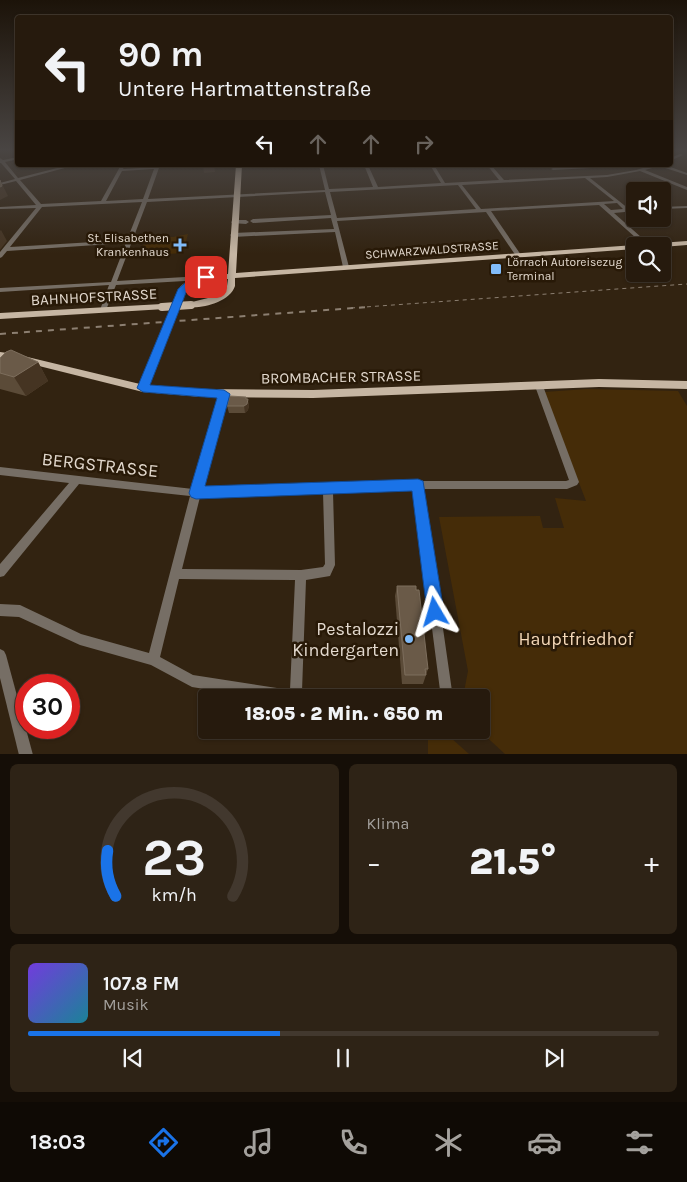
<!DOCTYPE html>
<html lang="de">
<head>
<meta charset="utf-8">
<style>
  :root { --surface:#261a0d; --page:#2e2316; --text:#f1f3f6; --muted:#a4a19d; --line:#42382e; --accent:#1a73e8 }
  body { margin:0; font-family:Karla,sans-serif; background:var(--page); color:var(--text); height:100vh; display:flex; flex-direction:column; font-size:19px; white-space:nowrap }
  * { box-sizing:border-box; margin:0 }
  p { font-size:16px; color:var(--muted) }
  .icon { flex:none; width:28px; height:28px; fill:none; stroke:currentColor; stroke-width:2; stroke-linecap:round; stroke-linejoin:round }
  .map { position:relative; height:754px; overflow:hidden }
  .side { display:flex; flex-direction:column; gap:10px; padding:10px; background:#150e07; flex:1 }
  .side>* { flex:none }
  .hud { position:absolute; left:15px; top:15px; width:658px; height:152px; border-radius:5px; box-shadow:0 1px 4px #0004,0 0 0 1px var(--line); background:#261a0d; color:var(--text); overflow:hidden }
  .controls { position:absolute; left:626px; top:182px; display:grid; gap:10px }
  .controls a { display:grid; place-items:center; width:45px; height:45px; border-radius:5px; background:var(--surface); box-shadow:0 1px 4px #0004,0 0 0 1px var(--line); font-size:25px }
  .speed { position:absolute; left:15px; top:674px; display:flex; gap:10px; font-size:25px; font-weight:700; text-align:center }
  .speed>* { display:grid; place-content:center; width:65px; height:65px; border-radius:50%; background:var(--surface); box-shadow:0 1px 4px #0004,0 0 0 1px var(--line); line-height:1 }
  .speed .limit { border:8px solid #d22; background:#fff; color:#111 }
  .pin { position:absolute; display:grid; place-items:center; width:42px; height:42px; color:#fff; margin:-21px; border-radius:10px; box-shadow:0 2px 8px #0006 }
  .me { position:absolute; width:55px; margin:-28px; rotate:353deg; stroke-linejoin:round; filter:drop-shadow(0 0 4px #0008) }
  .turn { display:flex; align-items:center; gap:18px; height:105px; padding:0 20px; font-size:22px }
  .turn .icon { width:65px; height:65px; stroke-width:2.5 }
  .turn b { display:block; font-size:35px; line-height:42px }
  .lanes { display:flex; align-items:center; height:48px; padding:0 20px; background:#0003; justify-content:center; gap:25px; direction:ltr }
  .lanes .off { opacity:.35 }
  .big { font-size:38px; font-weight:800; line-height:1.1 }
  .side .card { flex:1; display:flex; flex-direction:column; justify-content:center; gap:8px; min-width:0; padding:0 18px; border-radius:8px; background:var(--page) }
  .side .dial { align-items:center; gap:0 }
  .dial svg { height:130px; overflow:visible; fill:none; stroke:var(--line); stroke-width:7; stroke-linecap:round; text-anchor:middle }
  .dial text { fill:var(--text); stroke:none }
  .song { display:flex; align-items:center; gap:15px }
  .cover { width:60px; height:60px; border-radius:8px; background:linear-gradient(135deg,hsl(260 70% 55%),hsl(190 70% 35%)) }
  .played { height:5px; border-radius:2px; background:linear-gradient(90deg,var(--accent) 40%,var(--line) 40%) }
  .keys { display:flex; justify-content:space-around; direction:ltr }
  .heat { display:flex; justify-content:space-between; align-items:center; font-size:28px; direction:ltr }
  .side .tiles { flex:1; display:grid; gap:10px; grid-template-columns:1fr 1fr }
  .card:last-child { grid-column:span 2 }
  .trip { position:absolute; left:198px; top:689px; width:292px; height:50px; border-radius:5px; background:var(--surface); box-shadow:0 1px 4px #0004,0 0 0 1px var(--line); font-weight:800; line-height:50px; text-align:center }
  .tab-bar { display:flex; height:80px; justify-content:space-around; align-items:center; background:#0f0a05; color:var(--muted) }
  .tab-bar .icon { width:35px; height:35px }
  .tab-bar .selected { color:var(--accent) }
  .tab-bar b { font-size:22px; color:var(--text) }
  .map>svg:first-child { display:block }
  .green { fill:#452c08 }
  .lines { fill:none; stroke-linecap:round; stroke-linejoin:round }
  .minor { fill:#766e65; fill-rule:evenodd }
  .major { fill:#c6b6a3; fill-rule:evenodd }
  .rail-far1 { stroke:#8c7f71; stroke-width:1; stroke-dasharray:4 4; stroke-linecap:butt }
  .rail { stroke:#8c7f71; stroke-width:2; stroke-dasharray:6 6; stroke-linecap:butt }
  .major-bridge { stroke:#c6b6a3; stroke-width:8 }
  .wall { fill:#5b4b38 }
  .shaded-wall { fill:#453422 }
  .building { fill:#6a5a48; stroke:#7d6e5d }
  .route { fill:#1a73e8; stroke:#114b97 }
  .poi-dot { fill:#81bcfa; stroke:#281907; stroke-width:2 }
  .labels { text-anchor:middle; stroke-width:5; stroke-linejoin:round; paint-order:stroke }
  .far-poi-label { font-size:12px; fill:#e3d9ce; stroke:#281907; text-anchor:end }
  .far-street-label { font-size:12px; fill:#e3d9ce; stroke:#281907 }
  .street-label { font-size:15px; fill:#e3d9ce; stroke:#281907 }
  .near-street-label { font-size:18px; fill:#e3d9ce; stroke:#281907 }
  .near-poi-label { font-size:18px; fill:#e3d9ce; stroke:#281907; text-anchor:end }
  .near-park-label { font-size:18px; fill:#f5d9b9; stroke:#281907 }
</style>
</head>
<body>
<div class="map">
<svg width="687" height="755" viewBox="0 0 687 755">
  <rect width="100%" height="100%" fill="#322311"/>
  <g class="green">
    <polygon points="188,234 183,253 137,256 142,251 140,251 143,245 148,244 150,236 173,237"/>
    <polygon points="587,389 678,391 687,406 687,754 505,754 479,730 481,730 481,698 463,697 468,671 439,517 540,516 543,528 564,528 555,498 586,501 544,392"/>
    <polygon points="442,730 469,754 428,754 428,732"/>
  </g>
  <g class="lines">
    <g class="minor">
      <polygon points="680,154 683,155 670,161 670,158"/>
      <path d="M 18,157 L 18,159 L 5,162 L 18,178 L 69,165 L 76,165 L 20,180 L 41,204 L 101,201 L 121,165 L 125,165 L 123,169 L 155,167 L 156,165 L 160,165 L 148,199 L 325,190 L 319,165 L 323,165 L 329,189 L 373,187 L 364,165 L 368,165 L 378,187 L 441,183 L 430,165 L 434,165 L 445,183 L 499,180 L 487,165 L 491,165 L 504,180 L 607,175 L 636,170 L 653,165 L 665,165 L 687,173 L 687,175 L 659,166 L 645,170 L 687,187 L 687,190 L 640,171 L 607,177 L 590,178 L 629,209 L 635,209 L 635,211 L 614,213 L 651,246 L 645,246 L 599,205 L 491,211 L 521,255 L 518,257 L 516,256 L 486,212 L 337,221 L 349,267 L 346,269 L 343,267 L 335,232 L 233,237 L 230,235 L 233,233 L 334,229 L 331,218 L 253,223 L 250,221 L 253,219 L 331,215 L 325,192 L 147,202 L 117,281 L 202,276 L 205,278 L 202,280 L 116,285 L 106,310 L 103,312 L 100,310 L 109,285 L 0,292 L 0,288 L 111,282 L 126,243 L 7,251 L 2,257 L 0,258 L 0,252 L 36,208 L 0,209 L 0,207 L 36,205 L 16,181 L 0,185 L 0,183 L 15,179 L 1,163 L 0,163 L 0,158 L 3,160 ZM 154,169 L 143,199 L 106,201 L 122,171 ZM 585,178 L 614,201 L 481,209 L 462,185 ZM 458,185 L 476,209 L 337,218 L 330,192 ZM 142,202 L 127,240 L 10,247 L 42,207 ZM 617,203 L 623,209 L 611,210 L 604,204 Z"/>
      <polygon points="610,165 611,166 609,167 553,170 551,169 553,168"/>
      <polygon points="687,206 687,208 662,209 662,207"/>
      <polygon points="234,220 246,220 249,222 246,224 232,223 231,222"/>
      <path d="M 539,383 L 543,386 L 579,482 L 577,485 L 567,489 L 423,489 L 453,698 L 441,698 L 414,489 L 333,492 L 335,565 L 330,576 L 306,580 L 302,691 L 309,694 L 311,698 L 260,698 L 192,687 L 151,665 L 80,645 L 19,617 L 0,616 L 0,604 L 20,605 L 81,634 L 149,653 L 190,496 L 79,484 L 4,576 L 0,577 L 0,564 L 69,483 L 0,475 L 0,467 L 193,489 L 220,394 L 221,392 L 227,392 L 228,394 L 202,489 L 418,481 L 566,481 L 569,480 L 535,386 ZM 323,492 L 325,564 L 323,567 L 301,570 L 182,569 L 200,497 ZM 179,579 L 295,580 L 290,690 L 193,675 L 160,657 Z"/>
      <polygon points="0,649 4,651 6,655 33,755 19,755 0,678"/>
    </g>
    <g class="major">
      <path d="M 236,165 L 242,165 L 236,273 L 635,245 L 638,246 L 635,246 L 635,249 L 235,278 C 235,279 235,286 235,286 C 230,302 202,309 188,307 L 188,303 L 216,296 L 227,286 L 228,279 C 213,280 198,279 187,290 L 149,385 L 202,389 L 313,390 L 599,379 L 687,381 L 687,389 L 599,387 L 313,398 L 202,397 L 143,392 L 15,360 L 0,358 L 0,352 L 15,354 L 140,384 L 180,287 C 193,274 210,275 228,274 Z"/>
      <polygon points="687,241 687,245 662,247 642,246 646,244"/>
      <polygon points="162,304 166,307 165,309 0,319 0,313"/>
    </g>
    <polyline class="rail-far1" points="351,308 687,284"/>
    <polyline class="rail" points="0,334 368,307"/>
    <polyline class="major-bridge" points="162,307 191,305"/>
  </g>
  <g class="wall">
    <polygon points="0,358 38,362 48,381 26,396 0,389"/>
    <polygon points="247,399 249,405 248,410 245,413 229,413 227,406"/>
    <polygon points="397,586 428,669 423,684 402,684 395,596"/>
  </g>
  <g class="shaded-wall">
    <polygon points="203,165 214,165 215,172 204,173"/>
    <polygon points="0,180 8,196 0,200"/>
    <polygon points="1,230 7,241 0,250 0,231"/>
    <polygon points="38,362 48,381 26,396 14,377"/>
    <polygon points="246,397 247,402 248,399 249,405 248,410 245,413 244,406"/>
  </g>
  <g class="building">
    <polygon points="0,180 2,186 0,187"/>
    <polygon points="11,350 38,362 14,377 0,373 0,358 6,352"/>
    <polygon points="230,396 246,397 246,399 248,399 247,404 244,406 227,406"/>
    <polygon points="397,586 416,586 416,590 419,590 428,669 425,669 426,675 405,675"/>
  </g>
  <linearGradient id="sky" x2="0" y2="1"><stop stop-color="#1c1309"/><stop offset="0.59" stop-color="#494543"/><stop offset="1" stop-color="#494543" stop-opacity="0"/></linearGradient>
  <rect width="687" height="254" fill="url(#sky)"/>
  <polygon class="route" points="206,274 209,275 209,279 196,282 187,290 150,385 224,390 230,394 205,486 418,479 423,481 444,612 441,617 435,620 429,617 427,612 412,491 196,499 191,497 189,493 217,398 143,392 137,388 178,289 190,279"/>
  <g class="poi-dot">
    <path d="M177.5 237.5h5v5h5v5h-5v5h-5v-5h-5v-5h5z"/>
    <rect x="490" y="263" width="12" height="12" rx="2.5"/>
    <circle cx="409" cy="639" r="5"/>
  </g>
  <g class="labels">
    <g class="far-poi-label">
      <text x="169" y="242">St. Elisabethen<tspan x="169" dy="14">Krankenhaus</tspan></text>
      <text x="507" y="266" text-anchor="start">Lörrach Autoreisezug<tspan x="507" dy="14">Terminal</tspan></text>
    </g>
    <g class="far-street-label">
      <text transform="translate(432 250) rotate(-4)" y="4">SCHWARZWALDSTRASSE</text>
    </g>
    <g class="street-label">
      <text transform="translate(94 297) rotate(-3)" y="5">BAHNHOFSTRASSE</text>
      <text transform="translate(341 377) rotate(-1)" y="5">BROMBACHER STRASSE</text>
    </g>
    <g class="near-street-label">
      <text transform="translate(100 465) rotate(6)" y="6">BERGSTRASSE</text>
    </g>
    <g class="near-poi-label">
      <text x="399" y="635">Pestalozzi<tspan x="399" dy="21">Kindergarten</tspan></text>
    </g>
    <g class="near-park-label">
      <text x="576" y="645">Hauptfriedhof</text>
    </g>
  </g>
</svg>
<div class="controls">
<a><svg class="icon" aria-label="sound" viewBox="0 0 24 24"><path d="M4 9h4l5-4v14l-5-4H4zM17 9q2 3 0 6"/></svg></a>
<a><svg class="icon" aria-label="search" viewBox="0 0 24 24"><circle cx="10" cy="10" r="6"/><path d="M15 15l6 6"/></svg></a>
</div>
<div class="speed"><div class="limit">30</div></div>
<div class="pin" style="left:206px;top:277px;background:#d93025"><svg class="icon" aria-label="arrive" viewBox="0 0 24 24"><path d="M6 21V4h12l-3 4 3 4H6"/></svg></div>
<svg class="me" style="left:435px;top:612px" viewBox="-20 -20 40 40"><path d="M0-17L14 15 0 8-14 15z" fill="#1a73e8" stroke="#fff" stroke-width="4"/></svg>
<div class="trip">18:05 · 2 Min. · 650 m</div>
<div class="hud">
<div class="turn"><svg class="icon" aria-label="left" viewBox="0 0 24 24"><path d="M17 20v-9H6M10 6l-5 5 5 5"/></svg><div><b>90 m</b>Untere Hartmattenstraße</div></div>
<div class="lanes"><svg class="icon" aria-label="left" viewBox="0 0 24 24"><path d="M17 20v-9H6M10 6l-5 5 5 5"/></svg><svg class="icon off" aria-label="ahead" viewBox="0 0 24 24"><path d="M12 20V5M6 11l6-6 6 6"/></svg><svg class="icon off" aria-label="ahead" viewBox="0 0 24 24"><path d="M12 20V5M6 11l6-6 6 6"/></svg><svg class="icon off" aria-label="right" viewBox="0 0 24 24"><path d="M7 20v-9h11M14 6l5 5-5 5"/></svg></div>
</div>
</div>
<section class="side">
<div class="tiles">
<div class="card dial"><svg viewBox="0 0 100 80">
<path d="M14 69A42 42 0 1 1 86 69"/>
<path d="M14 69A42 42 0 0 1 9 41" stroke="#1a73e8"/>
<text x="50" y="56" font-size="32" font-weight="700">23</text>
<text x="50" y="72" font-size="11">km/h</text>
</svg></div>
<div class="card"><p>Klima</p>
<div class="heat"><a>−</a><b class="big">21.5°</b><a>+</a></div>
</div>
<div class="card">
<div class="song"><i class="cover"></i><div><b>107.8 FM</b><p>Musik</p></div></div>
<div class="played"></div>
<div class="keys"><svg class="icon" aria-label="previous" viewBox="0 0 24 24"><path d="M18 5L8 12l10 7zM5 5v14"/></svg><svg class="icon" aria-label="pause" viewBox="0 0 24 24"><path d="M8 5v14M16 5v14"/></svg><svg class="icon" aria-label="next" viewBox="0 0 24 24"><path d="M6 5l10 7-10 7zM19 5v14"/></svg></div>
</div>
</div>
</section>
<nav class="tab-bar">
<b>18:03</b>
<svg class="icon selected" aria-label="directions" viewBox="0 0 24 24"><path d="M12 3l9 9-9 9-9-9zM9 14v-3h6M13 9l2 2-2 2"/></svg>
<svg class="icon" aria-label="music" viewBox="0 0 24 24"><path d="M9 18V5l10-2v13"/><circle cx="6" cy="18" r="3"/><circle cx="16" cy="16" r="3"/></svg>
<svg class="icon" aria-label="phone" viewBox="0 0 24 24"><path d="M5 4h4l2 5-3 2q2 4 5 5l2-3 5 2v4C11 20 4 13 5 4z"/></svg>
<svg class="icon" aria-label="climate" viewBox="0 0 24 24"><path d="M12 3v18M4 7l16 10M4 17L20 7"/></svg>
<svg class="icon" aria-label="car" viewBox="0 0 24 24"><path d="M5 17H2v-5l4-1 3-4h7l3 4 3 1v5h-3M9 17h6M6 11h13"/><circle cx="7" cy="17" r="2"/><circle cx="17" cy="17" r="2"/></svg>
<svg class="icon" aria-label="filters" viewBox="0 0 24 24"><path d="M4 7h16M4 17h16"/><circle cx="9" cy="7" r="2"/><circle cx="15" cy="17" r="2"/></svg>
</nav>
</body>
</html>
